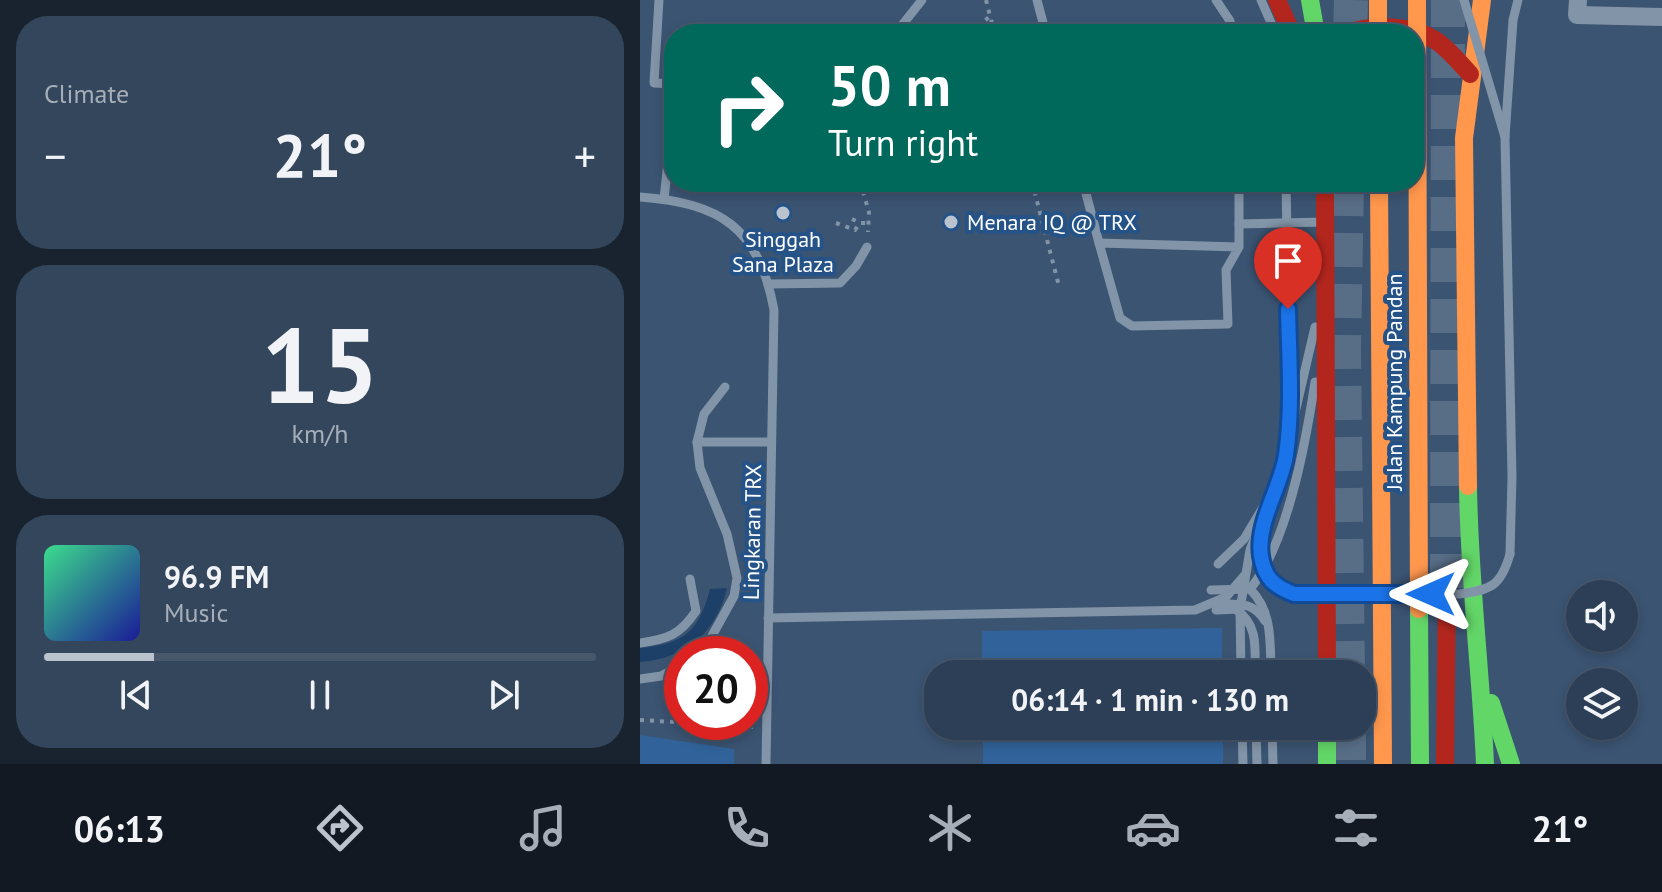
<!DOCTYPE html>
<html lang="en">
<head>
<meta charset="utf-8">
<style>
  :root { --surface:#2c3f56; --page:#34465c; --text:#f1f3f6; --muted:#a6afb9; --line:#48586c; --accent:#bac3ce }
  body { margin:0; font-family:"PT Sans",sans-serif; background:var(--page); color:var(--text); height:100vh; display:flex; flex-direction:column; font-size:30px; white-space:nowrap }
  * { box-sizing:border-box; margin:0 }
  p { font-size:26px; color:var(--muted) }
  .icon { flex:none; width:44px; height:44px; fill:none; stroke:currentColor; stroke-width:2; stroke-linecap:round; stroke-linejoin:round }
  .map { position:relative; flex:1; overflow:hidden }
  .details { display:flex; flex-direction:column; gap:16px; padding:16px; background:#18232f; width:640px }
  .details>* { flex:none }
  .top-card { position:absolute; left:24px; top:24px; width:760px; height:168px; border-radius:32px; box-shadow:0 4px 12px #0003,0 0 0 2px var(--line); background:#00695c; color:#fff; overflow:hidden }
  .fabs { position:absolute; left:926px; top:580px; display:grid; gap:16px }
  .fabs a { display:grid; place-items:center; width:72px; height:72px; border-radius:50%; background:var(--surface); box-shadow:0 4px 12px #0003,0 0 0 2px var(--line); font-size:40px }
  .speed { position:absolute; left:24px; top:636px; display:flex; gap:16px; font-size:40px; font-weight:700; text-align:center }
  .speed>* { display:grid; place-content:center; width:104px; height:104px; border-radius:50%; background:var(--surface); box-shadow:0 4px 12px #0003,0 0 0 2px var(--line); line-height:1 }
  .speed .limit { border:12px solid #d22; background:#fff; color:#111 }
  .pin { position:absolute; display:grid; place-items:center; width:68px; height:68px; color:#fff; margin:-82px -34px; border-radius:50% 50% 50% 0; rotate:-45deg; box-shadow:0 0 8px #0007 }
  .pin .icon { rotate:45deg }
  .me { position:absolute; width:88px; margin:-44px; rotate:270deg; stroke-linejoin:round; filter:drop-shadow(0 0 6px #0008) }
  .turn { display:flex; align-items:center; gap:28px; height:168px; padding:0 32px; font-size:36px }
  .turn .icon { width:104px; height:104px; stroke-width:2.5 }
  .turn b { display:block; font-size:56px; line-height:68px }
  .big { font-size:60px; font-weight:700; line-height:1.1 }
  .details .tile { flex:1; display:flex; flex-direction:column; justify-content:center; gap:12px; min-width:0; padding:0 28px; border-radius:32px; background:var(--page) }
  .details .dial { align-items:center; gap:0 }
  .dial b { font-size:104px; line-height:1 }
  .song { display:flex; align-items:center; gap:24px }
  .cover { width:96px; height:96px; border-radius:12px; background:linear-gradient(135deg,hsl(150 70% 55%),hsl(240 70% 35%)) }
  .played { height:8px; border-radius:4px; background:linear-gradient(90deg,var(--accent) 20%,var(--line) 20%) }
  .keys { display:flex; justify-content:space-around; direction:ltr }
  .heat { display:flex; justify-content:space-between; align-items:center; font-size:44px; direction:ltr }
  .trip { position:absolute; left:284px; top:660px; width:452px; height:80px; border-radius:32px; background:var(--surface); box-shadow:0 4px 12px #0003,0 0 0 2px var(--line); font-weight:700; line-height:80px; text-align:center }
  .dock { display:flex; height:128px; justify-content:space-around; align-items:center; background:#121922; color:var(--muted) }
  .dock .icon { width:56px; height:56px }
  .dock .on { color:var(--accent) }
  .dock b { font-size:36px; color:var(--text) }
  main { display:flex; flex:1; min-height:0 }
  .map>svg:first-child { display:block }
  .green { fill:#31639a }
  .water { fill:#1d4069 }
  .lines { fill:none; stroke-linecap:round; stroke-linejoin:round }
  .highway-tunnel { stroke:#586e87; stroke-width:34; stroke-dasharray:34 17; stroke-linecap:butt }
  .path { stroke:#8294a7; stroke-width:4; stroke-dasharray:4 6; stroke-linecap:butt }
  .lane { stroke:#8294a7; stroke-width:9 }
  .street { stroke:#8294a7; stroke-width:18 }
  .fast { stroke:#63d668; stroke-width:18 }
  .slow { stroke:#ff974d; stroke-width:18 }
  .jam { stroke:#b3261e; stroke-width:18 }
  .lane-bridge { stroke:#8294a7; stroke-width:9 }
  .fast-bridge { stroke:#63d668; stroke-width:18 }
  .slow-bridge { stroke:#ff974d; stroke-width:18 }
  .route-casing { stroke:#114b97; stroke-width:20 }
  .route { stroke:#1a73e8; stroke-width:14 }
  .poi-dot { fill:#bac3ce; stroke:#255388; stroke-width:3 }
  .labels { text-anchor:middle; stroke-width:8; stroke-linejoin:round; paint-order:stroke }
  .poi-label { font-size:22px; fill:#fff; stroke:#255388; text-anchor:start }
  .street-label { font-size:22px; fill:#fff; stroke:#255388 }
</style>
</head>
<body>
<main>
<section class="details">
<div class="tile"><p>Climate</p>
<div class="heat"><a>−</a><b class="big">21°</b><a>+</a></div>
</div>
<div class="tile dial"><b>15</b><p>km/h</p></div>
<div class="tile">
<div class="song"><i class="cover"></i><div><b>96.9 FM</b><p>Music</p></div></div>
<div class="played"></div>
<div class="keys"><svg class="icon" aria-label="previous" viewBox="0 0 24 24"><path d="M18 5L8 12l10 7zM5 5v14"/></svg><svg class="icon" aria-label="pause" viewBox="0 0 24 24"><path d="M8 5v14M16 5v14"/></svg><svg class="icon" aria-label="next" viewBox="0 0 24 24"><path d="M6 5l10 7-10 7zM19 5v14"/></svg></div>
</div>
</section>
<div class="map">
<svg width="1022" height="764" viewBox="0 0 1022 764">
  <rect width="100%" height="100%" fill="#3b5472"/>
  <g class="green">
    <polygon points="582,628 582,674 342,674 342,631"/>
    <rect x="343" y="726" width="240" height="38"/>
    <polygon points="0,735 94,749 94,764 0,764"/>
  </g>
  <path class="water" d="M 87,588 C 77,632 45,659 0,662 L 0,648 C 43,644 59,632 70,589 Z"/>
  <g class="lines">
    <g class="highway-tunnel">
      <polyline points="710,34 711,0"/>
      <polyline points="707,182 704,350 708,674"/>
      <polyline points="807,588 808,0"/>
      <polyline points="709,726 709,764"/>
    </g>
    <g class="path">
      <polyline points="346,0 350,16"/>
      <polyline points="331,34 350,16 355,34"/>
      <polyline points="220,182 229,212 228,232"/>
      <polyline points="392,182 419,286"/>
      <polyline points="212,219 220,223 228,223"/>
      <polyline points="196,223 215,230 220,223"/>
      <polyline points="0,720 113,727"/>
    </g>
    <g class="lane">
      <polyline points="19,0 14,83 34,84"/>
      <polyline points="397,0 406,34"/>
      <polyline points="576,0 590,21 592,34"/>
      <polyline points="621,0 636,34"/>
      <polyline points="255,34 282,0"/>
      <polyline points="443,182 459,243"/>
      <polyline points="599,224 684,222"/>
      <polyline points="599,247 459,243 480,318 492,326 588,324 586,270 599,247 599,182"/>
      <polyline points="651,430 675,327"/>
      <polyline points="57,442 64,414 85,387"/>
      <polyline points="870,554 872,477 865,137 873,20 878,0"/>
      <polyline points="578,564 604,539 625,504"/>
      <path d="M 610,589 C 633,612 630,643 631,674"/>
      <path d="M 571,590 L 610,589 C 648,543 666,441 675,382"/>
      <path d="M 580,604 C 600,604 614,602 625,621"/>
      <path d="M 595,609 C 619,624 615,649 615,674"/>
      <path d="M 0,643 C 28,639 40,635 56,611 L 50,579"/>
      <polyline points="62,654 94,596 97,578 87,534 60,468 57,442 131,442"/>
      <polyline points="0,679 21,676 42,665"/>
      <polyline points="602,726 603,764"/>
      <polyline points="616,726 617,764"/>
      <polyline points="632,726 633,764"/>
    </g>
    <polyline class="street" points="938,0 937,15 1022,17"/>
    <g class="fast">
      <polyline points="670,0 676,34"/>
      <path d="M 828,486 C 829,579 841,671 845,764"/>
      <polyline points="851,703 871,764"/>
      <polyline points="687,726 687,764"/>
    </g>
    <g class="slow">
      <polyline points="739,182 743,764"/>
      <polyline points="828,486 824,138 842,0"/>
    </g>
    <g class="jam">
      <polyline points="637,0 652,34"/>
      <path d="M 704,34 C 733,24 772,24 798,42 C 810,51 820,63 830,74"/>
      <polyline points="685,182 687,674"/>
      <polyline points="805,764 807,588"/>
    </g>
    <g class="lane-bridge">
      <polyline points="824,0 865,137"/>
      <path d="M 0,197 C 80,203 119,227 134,310 L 126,764"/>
      <polyline points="24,199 34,106"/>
      <polyline points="129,284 200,283 216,266 227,247"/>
      <path d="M 625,524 C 617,558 620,581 654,594 L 819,594 C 851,590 861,586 870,554"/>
      <polyline points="576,610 600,609"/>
      <polyline points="128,618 555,610 586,597 604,576"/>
      <polyline points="601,674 600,609 610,550 646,457 650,404 646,182"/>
    </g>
    <polyline class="fast-bridge" points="779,609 780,764"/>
    <g class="slow-bridge">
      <polyline points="738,0 738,34"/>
      <polyline points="777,0 779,609"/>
    </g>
  </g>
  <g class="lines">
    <g class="route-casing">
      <path id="route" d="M 648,309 C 649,357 653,407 646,455 C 641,488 616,522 621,556 C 624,578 635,587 654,594 L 791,594"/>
    </g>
    <use href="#route" class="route"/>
  </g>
  <g class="poi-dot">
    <circle cx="143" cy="213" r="8"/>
    <circle cx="311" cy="222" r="8"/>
  </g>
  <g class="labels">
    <g class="poi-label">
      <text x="327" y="230">Menara IQ @ TRX</text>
      <text x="143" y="247" text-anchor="middle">Singgah<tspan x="143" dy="25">Sana Plaza</tspan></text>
    </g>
    <g class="street-label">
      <text transform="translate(754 382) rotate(-90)" y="8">Jalan Kampung Pandan</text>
      <text transform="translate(112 532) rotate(-89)" y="8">Lingkaran TRX</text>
    </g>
  </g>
</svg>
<div class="fabs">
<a><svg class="icon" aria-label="sound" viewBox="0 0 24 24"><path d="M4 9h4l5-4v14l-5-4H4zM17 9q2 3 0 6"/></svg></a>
<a><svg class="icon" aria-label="layers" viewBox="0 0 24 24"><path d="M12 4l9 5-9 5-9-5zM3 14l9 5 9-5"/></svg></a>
</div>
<div class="speed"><div class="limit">20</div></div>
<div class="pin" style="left:648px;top:309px;background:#d93025"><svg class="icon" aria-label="arrive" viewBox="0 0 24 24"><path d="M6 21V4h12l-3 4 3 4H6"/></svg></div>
<svg class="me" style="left:791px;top:594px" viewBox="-20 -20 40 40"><path d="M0-17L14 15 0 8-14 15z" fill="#1a73e8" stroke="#fff" stroke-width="4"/></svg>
<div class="trip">06:14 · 1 min · 130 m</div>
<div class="top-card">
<div class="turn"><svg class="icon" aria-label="right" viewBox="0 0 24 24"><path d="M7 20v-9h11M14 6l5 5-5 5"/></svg><div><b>50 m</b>Turn right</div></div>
</div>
</div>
</main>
<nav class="dock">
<b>06:13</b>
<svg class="icon on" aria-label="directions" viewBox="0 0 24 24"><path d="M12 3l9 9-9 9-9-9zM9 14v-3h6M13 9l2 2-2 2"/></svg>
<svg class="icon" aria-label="music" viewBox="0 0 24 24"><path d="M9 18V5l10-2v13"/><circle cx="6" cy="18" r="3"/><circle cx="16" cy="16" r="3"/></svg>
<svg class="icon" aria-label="phone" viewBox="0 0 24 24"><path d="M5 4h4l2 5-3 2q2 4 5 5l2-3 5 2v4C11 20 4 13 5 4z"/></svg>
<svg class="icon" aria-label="climate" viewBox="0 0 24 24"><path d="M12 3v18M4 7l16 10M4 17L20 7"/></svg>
<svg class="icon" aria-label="car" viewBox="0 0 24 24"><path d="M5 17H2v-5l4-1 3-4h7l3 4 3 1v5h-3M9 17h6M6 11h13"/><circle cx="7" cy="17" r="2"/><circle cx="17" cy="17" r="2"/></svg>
<svg class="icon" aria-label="filters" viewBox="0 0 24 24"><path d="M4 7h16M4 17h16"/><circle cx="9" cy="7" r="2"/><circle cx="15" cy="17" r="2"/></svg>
<b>21°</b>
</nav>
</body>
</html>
